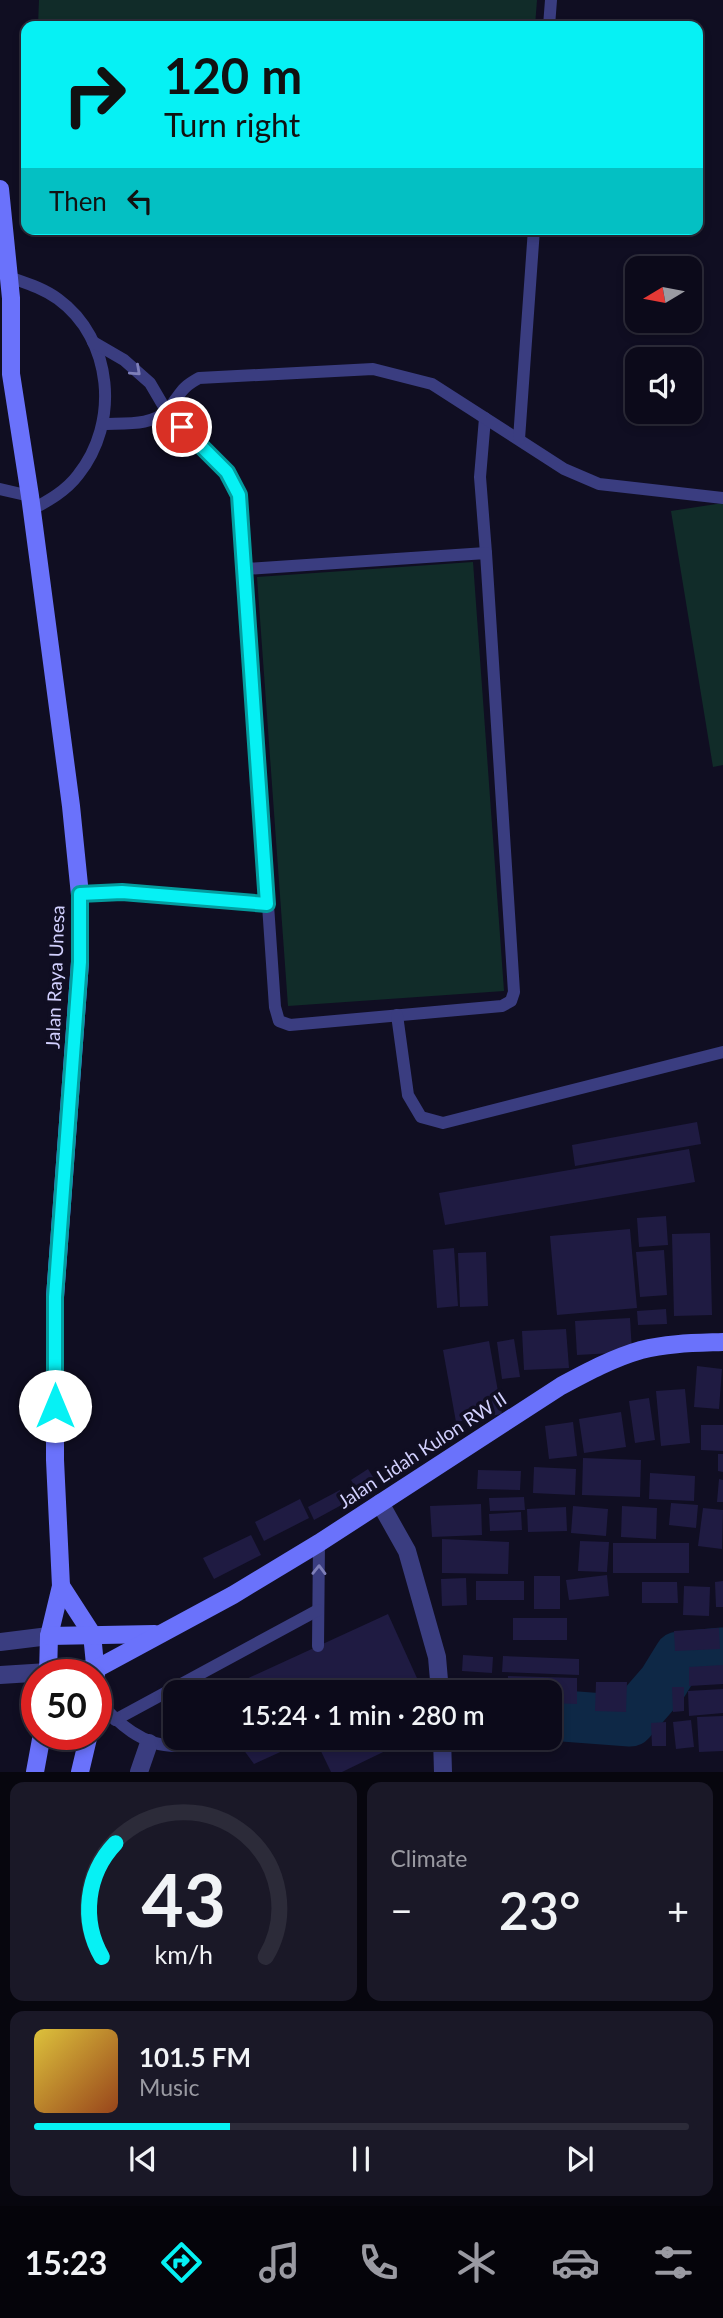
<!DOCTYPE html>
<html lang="en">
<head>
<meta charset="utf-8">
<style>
  :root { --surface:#0c0a1a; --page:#1a1827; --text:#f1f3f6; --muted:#9a9aa2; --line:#2c2b39; --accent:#06f1f4 }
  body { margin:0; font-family:Lato,sans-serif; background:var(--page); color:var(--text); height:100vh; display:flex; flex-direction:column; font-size:26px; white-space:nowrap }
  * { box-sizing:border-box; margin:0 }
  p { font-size:23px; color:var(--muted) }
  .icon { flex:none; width:38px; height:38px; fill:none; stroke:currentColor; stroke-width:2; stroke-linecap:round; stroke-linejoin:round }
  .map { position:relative; height:1772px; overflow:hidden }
  .side { display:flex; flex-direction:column; gap:10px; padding:10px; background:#07060e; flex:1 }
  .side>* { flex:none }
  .top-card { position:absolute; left:21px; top:21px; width:682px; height:214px; border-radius:14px; box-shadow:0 4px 10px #0003,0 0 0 2px var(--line); background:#06f1f4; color:#111; overflow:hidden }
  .needle { width:46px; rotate:260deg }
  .controls { position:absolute; left:625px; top:256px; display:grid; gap:14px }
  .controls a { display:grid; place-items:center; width:77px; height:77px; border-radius:14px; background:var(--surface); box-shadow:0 4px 10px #0003,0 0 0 2px var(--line); font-size:35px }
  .speed { position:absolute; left:21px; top:1659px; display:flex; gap:14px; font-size:35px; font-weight:700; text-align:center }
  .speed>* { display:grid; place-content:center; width:91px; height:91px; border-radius:50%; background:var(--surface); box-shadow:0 4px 10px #0003,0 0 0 2px var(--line); line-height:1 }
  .speed .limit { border:10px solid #d22; background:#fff; color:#111 }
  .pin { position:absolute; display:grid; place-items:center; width:60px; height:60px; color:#fff; margin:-30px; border:4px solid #fff; border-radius:50%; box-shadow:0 2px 7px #0007 }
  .me { position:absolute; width:77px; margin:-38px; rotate:0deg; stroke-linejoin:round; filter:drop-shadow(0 0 5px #0008) }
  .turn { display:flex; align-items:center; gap:24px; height:147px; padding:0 28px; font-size:32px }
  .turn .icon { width:91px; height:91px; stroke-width:2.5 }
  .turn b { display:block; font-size:49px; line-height:60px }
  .then { display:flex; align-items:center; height:66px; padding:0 28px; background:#0003; gap:14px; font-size:26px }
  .big { font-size:52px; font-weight:600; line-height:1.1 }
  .side .widget { flex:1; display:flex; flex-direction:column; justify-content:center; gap:10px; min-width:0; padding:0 24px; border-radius:14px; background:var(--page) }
  .side .dial { align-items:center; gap:0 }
  .dial svg { height:182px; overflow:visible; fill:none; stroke:var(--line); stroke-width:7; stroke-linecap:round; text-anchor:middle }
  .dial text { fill:var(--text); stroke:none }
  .song { display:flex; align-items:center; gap:21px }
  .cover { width:84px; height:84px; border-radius:10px; background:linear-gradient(135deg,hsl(50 70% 55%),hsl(20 70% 35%)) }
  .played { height:7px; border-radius:4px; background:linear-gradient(90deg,var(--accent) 30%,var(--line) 30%) }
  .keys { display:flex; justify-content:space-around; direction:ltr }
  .heat { display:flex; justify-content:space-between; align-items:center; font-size:38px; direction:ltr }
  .side .tiles { flex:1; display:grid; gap:10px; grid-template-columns:1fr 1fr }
  .widget:last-child { grid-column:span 2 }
  .trip { position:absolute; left:163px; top:1680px; width:399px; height:70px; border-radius:14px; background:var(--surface); box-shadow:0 4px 10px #0003,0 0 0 2px var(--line); font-weight:600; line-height:70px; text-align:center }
  .menu { display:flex; height:112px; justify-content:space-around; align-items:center; background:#05040a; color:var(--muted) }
  .menu .icon { width:49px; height:49px }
  .menu .current { color:var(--accent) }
  .menu b { font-size:32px; color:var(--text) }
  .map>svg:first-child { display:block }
  .green { fill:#112c29 }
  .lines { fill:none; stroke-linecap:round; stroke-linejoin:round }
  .river { stroke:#0e2846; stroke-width:51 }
  .building { fill:#1f1b42 }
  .lane { stroke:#3a3d80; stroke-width:12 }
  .street { stroke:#3a3d80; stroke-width:18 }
  .secondary { stroke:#6a72fb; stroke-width:18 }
  .oneway { stroke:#7e7fb9 }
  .route-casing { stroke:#049d9f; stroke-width:18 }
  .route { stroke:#06f1f4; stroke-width:12 }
  .labels { text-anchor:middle; stroke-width:7; stroke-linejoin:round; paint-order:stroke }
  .street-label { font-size:19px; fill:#d2d0fe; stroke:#100e22 }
</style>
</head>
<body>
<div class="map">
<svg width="723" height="1772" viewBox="0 0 723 1772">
  <rect width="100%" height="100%" fill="#100e22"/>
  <g class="green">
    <polygon points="39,0 537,0 535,26 38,26"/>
    <polygon points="723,503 723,765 713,767 671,511"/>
    <polygon points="473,562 504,991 288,1006 257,577"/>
  </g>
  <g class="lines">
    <polyline class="river" points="550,1715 630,1721 663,1683 679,1657 723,1653"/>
  </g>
  <g class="building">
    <polygon points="697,1122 701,1144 575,1166 572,1145"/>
    <polygon points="689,1149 695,1182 445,1225 439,1193"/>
    <polygon points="666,1216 668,1245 639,1247 637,1218"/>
    <polygon points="630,1229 637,1308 557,1315 550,1236"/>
    <polygon points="710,1233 712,1315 674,1316 672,1234"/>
    <polygon points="454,1248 458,1306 437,1308 433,1250"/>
    <polygon points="664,1250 667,1295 640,1297 636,1252"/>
    <polygon points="486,1252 488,1306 460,1307 458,1253"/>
    <polygon points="666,1309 667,1324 638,1325 637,1311"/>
    <polygon points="630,1318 632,1352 577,1355 575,1321"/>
    <polygon points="566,1329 569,1368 524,1370 522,1331"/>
    <polygon points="514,1339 520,1377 502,1379 497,1342"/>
    <polygon points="489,1341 502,1414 456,1422 443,1350"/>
    <polygon points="697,1366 722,1369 719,1409 694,1407"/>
    <polygon points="685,1389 690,1443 661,1446 656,1391"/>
    <polygon points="649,1398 655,1440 635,1443 629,1401"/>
    <polygon points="621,1412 626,1447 584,1453 579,1419"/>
    <polygon points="573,1422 577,1456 549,1459 545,1426"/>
    <polygon points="701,1425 723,1425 723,1451 701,1450"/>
    <polygon points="718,1454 723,1454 723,1472 718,1471"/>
    <polygon points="583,1458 641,1460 640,1497 582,1495"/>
    <polygon points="534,1467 576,1469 575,1495 533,1493"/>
    <polygon points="368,1469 378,1485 361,1496 351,1480"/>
    <polygon points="478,1470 521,1471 520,1490 477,1489"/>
    <polygon points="650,1473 695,1476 694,1501 649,1499"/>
    <polygon points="719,1479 723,1480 723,1502 717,1502"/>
    <polygon points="340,1490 347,1502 314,1520 308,1507"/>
    <polygon points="524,1497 525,1510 490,1511 489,1498"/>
    <polygon points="300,1499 309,1518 264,1541 255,1522"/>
    <polygon points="671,1503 698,1505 696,1528 669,1525"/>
    <polygon points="481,1504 482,1535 432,1537 430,1506"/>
    <polygon points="573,1506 608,1509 606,1536 571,1533"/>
    <polygon points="622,1506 657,1508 656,1539 621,1537"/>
    <polygon points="566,1507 567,1531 528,1532 527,1509"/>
    <polygon points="703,1508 723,1510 722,1549 698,1546"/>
    <polygon points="521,1512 522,1530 490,1531 489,1514"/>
    <polygon points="251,1535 261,1555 214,1579 203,1558"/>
    <polygon points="442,1539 509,1542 508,1574 442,1573"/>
    <polygon points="580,1541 609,1542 607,1572 578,1571"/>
    <rect x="613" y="1543" width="76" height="30"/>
    <polygon points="607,1575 609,1596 569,1600 566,1580"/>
    <rect x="534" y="1576" width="26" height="33"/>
    <polygon points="466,1578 467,1605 442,1606 441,1579"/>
    <rect x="476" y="1581" width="48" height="19"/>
    <polygon points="723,1581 723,1607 716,1607 715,1582"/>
    <polygon points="642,1582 677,1582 678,1603 642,1603"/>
    <polygon points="684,1586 710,1587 709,1616 683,1615"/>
    <polygon points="388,1614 421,1687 410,1692 218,1692"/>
    <rect x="513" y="1618" width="54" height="22"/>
    <polygon points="719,1628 720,1649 675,1651 674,1631"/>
    <polygon points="463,1655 493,1657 492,1673 462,1671"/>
    <polygon points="503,1656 579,1659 579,1675 502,1672"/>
    <polygon points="723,1665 723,1684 689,1686 689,1667"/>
    <polygon points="508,1676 577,1678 577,1704 550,1703 550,1692 508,1692"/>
    <polygon points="596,1682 627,1682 626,1712 595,1711"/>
    <polygon points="672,1687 684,1687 684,1711 673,1712"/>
    <polygon points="723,1689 723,1713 689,1716 688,1691"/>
    <polygon points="723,1716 723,1751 699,1752 697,1717"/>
    <polygon points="691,1720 694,1747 676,1749 673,1722"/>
    <polygon points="666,1722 666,1746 652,1746 651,1723"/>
    <polygon points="235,1738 311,1738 254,1764"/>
    <polygon points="333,1738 412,1738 342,1772 331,1772 318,1745"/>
    <polygon points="461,1738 497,1738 496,1752 460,1750"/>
  </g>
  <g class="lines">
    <g class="lane">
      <polyline points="549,26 551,0"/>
      <path d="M 9,277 C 26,283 43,288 58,299 C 113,339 120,423 78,475 C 66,491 48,501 31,510"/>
      <polyline points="93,342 124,360 150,383 167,412 227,472 239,495 245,569"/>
      <polyline points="485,418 480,477 486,553"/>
      <path d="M 104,424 C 123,423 155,426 168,409 C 182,393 179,389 199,378 L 373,369 L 432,384 L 564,469 L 599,484 L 723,498"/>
      <polyline points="519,439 534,229"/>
      <polyline points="0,489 30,496"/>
      <polygon points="486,553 514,992 511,1001 502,1006 290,1025 279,1021 275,1007 245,569"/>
      <polyline points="80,895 122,892 267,904"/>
      <polyline points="397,1015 408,1095 421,1117 443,1123 723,1052"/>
      <polyline points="318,1646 319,1543"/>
      <path d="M 96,1698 C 117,1723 143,1747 178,1746 C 192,1745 207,1740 221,1738"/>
      <polyline points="115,1720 318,1610"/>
    </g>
    <g class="street">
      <polyline points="380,1503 407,1551 437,1657 440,1692"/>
      <polyline points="0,1642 49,1636"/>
      <polyline points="0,1675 48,1672"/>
      <polyline points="442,1738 443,1772"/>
      <polyline points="139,1772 149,1743"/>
    </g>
    <g class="secondary">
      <polyline points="0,189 11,298 11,374 30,496 71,806 80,895 80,962 55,1297 55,1460 61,1586 49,1636 48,1675"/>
      <polyline points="61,1586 92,1634 96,1675"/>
      <polyline points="49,1636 155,1634"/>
      <path d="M 48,1672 L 96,1669 L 233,1595 L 319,1543 L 561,1386 C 587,1372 613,1358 641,1350 C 668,1343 696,1343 723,1342"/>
      <polyline points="35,1772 42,1734"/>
      <polyline points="80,1772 89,1734"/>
    </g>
  </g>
  <defs><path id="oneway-chevron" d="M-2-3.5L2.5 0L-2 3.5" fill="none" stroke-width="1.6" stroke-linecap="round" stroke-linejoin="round" transform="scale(1.75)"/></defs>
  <g class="oneway">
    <use href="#oneway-chevron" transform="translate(136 371) rotate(42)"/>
    <use href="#oneway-chevron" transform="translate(319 1570) rotate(-89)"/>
  </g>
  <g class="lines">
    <g class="route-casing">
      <polyline id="route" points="55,1406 55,1297 80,962 80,894 122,892 267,904 239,495 227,472 182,427"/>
    </g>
    <use href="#route" class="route"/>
  </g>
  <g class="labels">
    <g class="street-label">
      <text transform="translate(55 977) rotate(-88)" y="7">Jalan Raya Unesa</text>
      <text transform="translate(422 1450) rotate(-33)" y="7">Jalan Lidah Kulon RW II</text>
    </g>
  </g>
</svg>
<div class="controls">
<a><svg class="needle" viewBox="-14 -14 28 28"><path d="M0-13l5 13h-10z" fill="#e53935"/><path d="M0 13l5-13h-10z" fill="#9a9aa2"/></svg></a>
<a><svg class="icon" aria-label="sound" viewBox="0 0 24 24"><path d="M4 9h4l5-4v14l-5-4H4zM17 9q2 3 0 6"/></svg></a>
</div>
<div class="speed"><div class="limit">50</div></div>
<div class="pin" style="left:182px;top:427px;background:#d93025"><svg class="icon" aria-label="arrive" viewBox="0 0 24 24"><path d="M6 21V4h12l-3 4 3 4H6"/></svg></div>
<svg class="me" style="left:55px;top:1406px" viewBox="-20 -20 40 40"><circle r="19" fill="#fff"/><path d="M0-13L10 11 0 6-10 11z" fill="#06f1f4"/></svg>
<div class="trip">15:24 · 1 min · 280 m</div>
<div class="top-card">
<div class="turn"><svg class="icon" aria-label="right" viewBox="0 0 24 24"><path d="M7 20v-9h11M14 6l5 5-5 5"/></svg><div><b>120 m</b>Turn right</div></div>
<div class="then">Then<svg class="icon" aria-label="left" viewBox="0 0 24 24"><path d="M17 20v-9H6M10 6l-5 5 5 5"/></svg></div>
</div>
</div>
<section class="side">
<div class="tiles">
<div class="widget dial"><svg viewBox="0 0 100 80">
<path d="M14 69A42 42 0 1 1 86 69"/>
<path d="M14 69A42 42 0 0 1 20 19" stroke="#06f1f4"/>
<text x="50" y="56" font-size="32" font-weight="700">43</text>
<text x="50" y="72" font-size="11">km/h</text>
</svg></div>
<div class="widget"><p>Climate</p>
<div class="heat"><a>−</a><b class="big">23°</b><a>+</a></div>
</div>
<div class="widget">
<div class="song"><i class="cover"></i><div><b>101.5 FM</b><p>Music</p></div></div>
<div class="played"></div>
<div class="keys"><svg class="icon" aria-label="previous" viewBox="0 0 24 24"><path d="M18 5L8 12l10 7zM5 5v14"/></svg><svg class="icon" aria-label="pause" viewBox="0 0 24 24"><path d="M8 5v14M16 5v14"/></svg><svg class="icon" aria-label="next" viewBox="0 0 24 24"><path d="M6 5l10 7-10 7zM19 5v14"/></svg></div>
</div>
</div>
</section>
<nav class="menu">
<b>15:23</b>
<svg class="icon current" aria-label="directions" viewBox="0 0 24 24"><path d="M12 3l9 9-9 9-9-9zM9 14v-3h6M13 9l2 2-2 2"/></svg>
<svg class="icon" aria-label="music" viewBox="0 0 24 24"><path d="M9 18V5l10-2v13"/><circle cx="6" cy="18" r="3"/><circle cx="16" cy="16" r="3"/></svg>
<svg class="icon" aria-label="phone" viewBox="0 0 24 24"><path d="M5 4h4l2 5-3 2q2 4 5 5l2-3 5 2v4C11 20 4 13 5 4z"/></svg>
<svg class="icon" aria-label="climate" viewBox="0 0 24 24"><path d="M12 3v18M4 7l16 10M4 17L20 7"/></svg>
<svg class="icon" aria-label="car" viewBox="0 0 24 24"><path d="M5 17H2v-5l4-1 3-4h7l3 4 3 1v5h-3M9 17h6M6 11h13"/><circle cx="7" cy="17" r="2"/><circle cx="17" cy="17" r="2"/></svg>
<svg class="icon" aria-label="filters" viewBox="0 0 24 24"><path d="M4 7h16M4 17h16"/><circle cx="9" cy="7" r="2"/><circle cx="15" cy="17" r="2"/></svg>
</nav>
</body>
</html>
